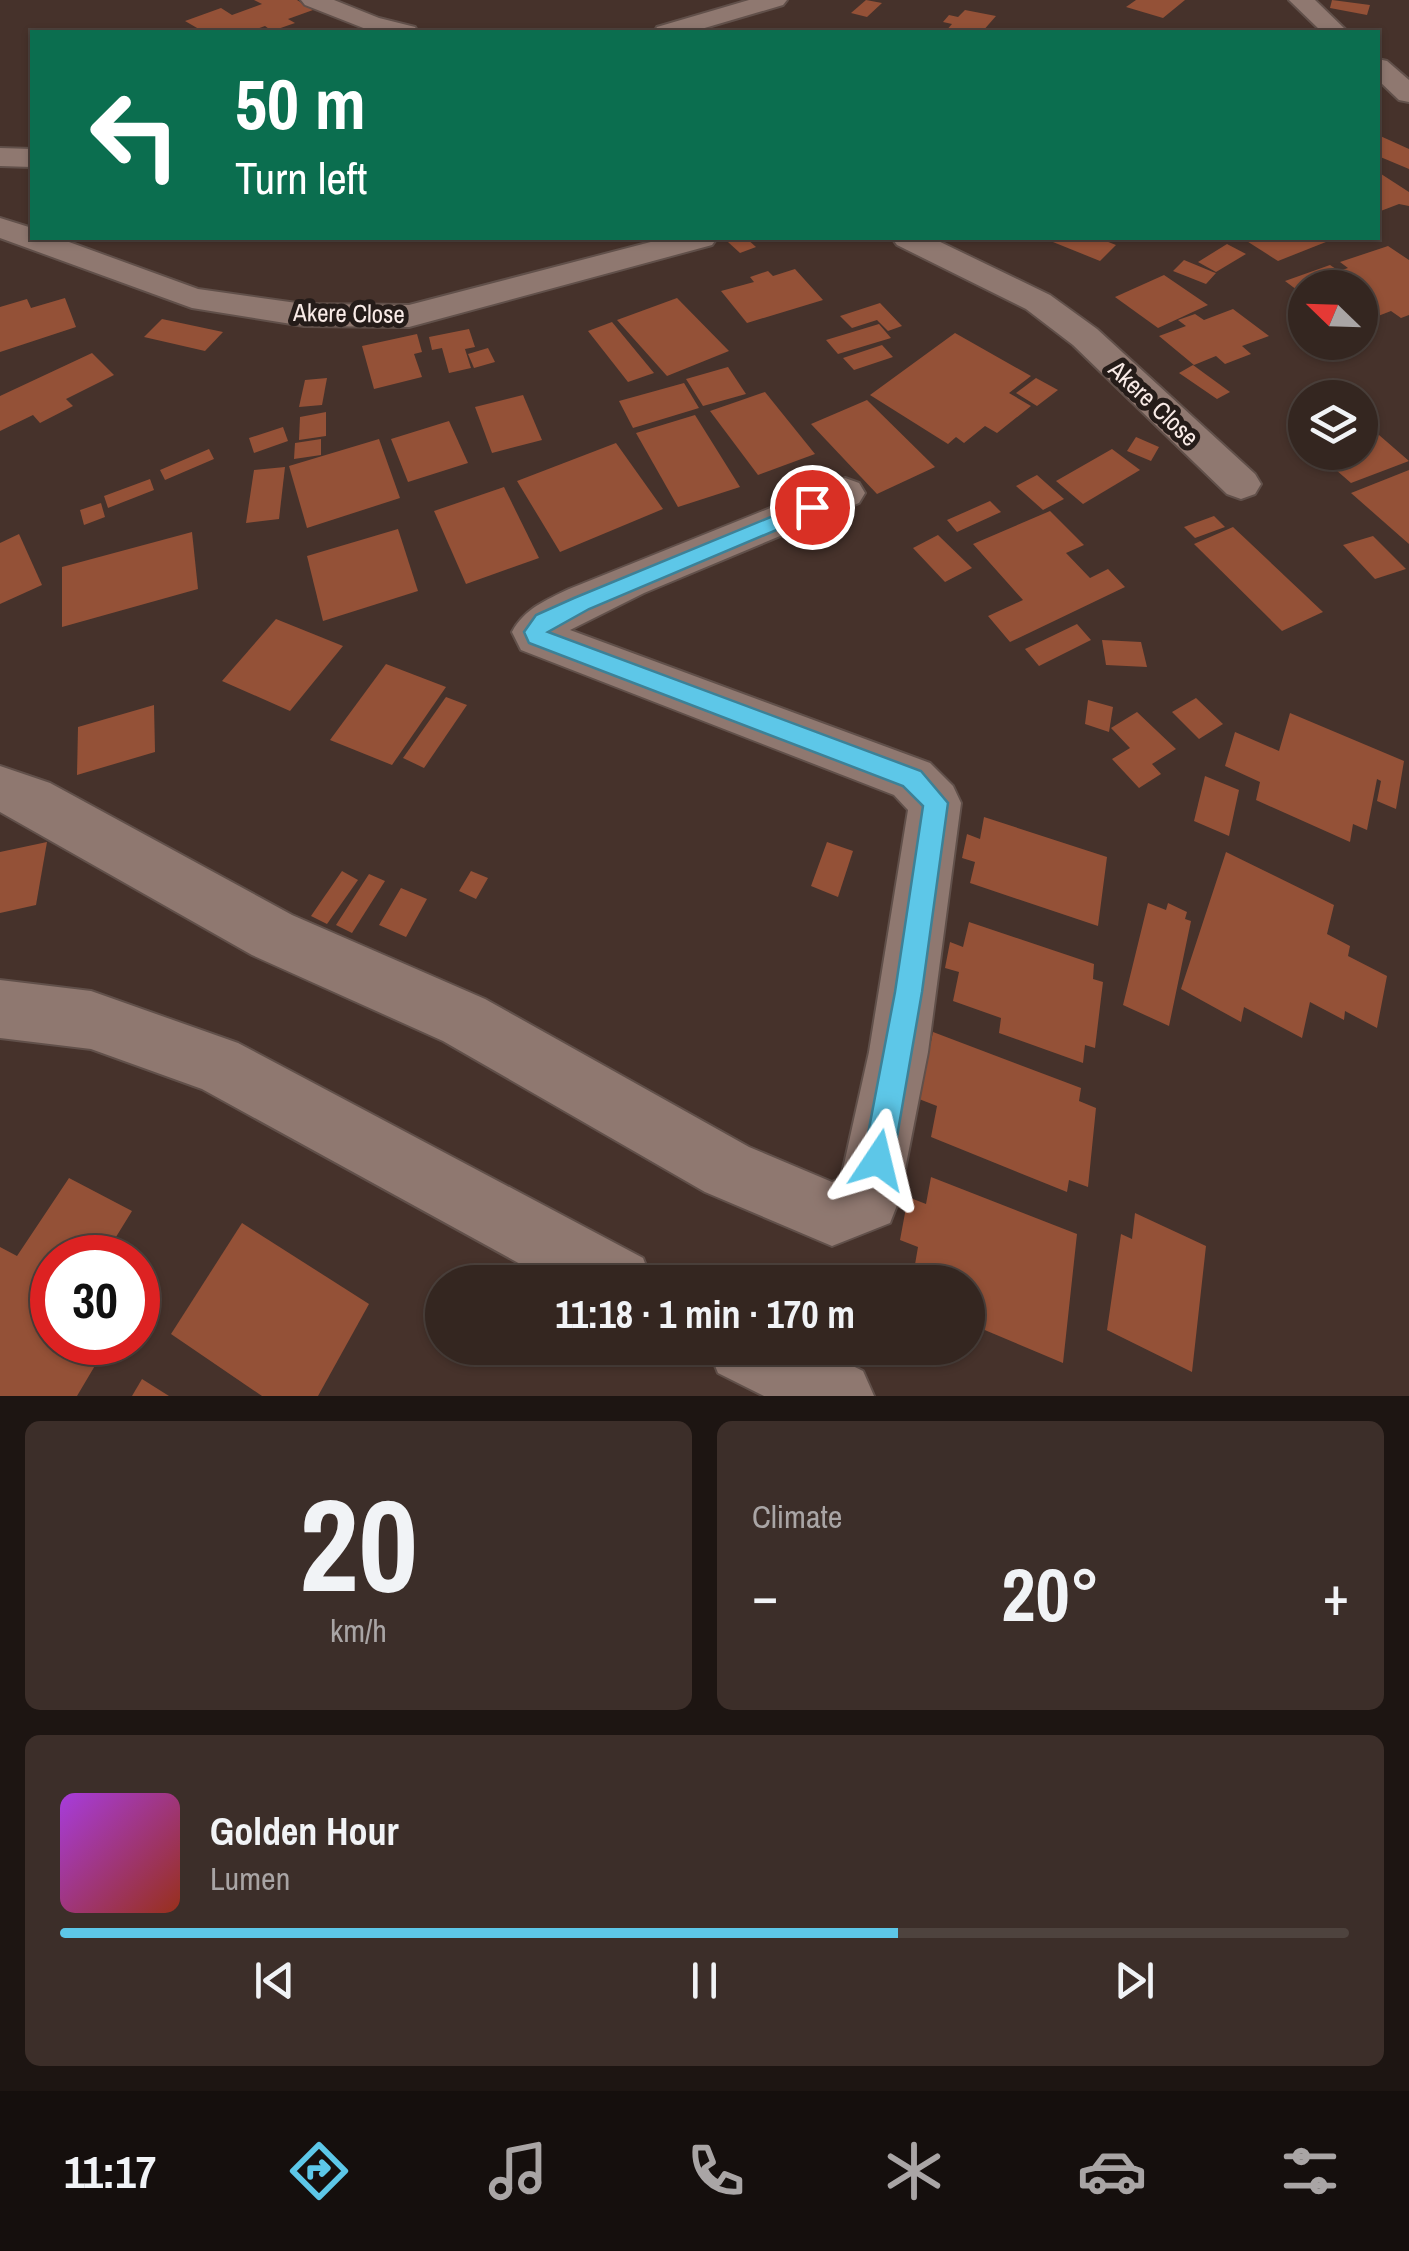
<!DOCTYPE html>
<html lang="en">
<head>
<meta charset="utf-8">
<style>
  :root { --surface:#342620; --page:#3c2e29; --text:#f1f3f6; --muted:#a9a5a5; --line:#4e433e; --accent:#5dc7e8 }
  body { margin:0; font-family:"Archivo Narrow",sans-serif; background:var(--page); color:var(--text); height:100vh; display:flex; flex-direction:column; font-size:38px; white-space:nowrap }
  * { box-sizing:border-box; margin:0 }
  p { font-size:32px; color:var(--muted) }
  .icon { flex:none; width:55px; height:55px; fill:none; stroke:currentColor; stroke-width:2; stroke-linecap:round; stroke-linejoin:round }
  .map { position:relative; height:1396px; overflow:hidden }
  .drawer { display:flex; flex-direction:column; gap:25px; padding:25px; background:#1d1512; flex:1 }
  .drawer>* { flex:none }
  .hud { position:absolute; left:30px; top:30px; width:1350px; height:210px; border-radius:0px; box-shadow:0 2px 8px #0004,0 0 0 2px var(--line); background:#0b6e4f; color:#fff; overflow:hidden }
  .needle { width:65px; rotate:293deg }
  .fabs { position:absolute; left:1288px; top:270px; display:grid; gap:20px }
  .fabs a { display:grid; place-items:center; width:90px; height:90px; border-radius:50%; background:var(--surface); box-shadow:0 2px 8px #0004,0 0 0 2px var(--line); font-size:50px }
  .speed { position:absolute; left:30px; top:1235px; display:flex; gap:20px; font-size:50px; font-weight:700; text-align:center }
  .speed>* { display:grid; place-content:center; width:130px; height:130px; border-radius:50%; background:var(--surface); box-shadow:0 2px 8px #0004,0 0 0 2px var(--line); line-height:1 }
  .speed .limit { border:15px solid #d22; background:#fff; color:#111 }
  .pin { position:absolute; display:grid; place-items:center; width:85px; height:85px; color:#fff; margin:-42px; border:5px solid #fff; border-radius:50%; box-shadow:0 2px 10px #0007 }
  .me { position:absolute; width:110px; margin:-55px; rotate:10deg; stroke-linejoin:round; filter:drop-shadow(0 0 8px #0008) }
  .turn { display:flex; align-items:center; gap:35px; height:210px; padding:0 40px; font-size:45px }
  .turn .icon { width:130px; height:130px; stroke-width:2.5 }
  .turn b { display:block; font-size:70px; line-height:85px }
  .big { font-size:75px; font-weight:700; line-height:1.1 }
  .drawer .tile { flex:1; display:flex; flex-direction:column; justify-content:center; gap:15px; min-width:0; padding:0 35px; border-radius:15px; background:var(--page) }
  .drawer .dial { align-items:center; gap:0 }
  .dial b { font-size:130px; line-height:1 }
  .song { display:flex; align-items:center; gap:30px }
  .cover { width:120px; height:120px; border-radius:15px; background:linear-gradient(135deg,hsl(280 70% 55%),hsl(10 70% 35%)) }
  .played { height:10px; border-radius:5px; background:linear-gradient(90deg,var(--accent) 65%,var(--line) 65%) }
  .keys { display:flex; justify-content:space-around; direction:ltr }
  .heat { display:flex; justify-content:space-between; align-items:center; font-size:55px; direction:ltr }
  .drawer .tiles { flex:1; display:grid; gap:25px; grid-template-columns:1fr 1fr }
  .tile:last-child { grid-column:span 2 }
  .trip { position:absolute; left:425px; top:1265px; width:560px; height:100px; border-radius:50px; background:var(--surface); box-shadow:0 2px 8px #0004,0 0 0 2px var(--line); font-weight:700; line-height:100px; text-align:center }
  .dock { display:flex; height:160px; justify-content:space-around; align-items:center; background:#150f0d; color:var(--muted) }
  .dock .icon { width:70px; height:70px }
  .dock .current { color:var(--accent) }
  .dock b { font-size:45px; color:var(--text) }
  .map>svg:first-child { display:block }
  .building { fill:#945137 }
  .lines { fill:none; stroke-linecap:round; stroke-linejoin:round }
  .minor-casing { stroke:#61504a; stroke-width:4 }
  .minor { fill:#8f7870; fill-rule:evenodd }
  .route { fill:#5dc7e8; stroke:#3c8197; stroke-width:2.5 }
  .labels { text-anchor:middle; stroke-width:10; stroke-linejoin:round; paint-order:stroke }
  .far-street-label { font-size:25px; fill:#f9ebe7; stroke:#251c19 }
</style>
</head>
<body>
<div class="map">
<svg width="1409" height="1396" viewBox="0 0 1409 1396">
  <rect width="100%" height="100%" fill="#46322b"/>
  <g class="building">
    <polygon points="254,0 297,0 313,10 288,19 295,23 272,31 265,26 248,32 204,32 185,21 221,8 232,15 262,4"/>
    <polygon points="866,0 882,3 867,17 851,13"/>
    <polygon points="1136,0 1185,0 1163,18 1126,7"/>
    <polygon points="1332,0 1370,5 1367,15 1330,8"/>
    <polygon points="965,10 996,16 982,32 945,32 952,24 943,22 949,15 958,17"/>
    <polygon points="1378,135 1409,149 1409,169 1378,156"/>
    <polygon points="1378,172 1409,192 1409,206 1399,204 1378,212"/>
    <polygon points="746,238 756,247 740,253 728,242"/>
    <polygon points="1052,238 1098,238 1116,245 1100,261 1048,240"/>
    <polygon points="1242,238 1336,238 1278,261"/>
    <polygon points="1227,244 1246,254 1216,272 1198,262"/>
    <polygon points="1388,246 1409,260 1409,315 1401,318 1391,311 1360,323 1360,288 1305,288 1305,296 1285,281 1330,265 1339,271 1348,268 1340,262"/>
    <polygon points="1184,260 1213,272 1216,273 1206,284 1173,271"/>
    <polygon points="795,269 823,300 747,323 721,291 754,282 750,277 768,271 773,276"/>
    <polygon points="1164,275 1208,305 1158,328 1115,297"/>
    <polygon points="65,298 76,327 0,352 0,307 27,299 31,308"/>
    <polygon points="677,298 729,351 667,376 617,320"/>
    <polygon points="880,303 902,326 888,331 877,320 852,328 840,316"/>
    <polygon points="1233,309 1269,336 1242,346 1251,354 1225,364 1216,356 1194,365 1159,336 1186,326 1178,320 1195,314 1204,320"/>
    <polygon points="162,319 223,332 205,351 144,337"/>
    <polygon points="612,322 654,373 628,382 588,331"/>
    <polygon points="879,324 891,338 838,354 826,340"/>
    <polygon points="469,329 475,347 465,349 464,346 471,368 449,373 442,348 432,350 429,337"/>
    <polygon points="955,333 1031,376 1009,393 1031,406 997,433 985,426 964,443 956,437 948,444 870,395"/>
    <polygon points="417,334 422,352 414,354 422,377 374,389 362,346"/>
    <polygon points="882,345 893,357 854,370 843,358"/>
    <polygon points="488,348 495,362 474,368 468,354"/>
    <polygon points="92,353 114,375 66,399 73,406 40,423 33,415 0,431 0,396"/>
    <polygon points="1193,365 1230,392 1217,399 1179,373"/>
    <polygon points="728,367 746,394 703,406 686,379"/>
    <polygon points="327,378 322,405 299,407 305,380"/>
    <polygon points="1036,378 1058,390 1037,406 1016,393"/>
    <polygon points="684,383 699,408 633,428 619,401"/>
    <polygon points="765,392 815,454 758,475 710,411"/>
    <polygon points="523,395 542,440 492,453 475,407"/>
    <polygon points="867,400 935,467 877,494 811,424"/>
    <polygon points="326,412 326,436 299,440 300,417"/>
    <polygon points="695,415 740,487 678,507 636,433"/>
    <polygon points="449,421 468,463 408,482 391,439"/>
    <polygon points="283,427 288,441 254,453 249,438"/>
    <polygon points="1379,435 1409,461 1351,483 1320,456 1360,452 1360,441"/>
    <polygon points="1136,437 1159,447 1151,461 1127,451"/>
    <polygon points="321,439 321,455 294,459 295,443"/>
    <polygon points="379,439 400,498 307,528 289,466"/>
    <polygon points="616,443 663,509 560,552 517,481"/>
    <polygon points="209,449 214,459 165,480 160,470"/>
    <polygon points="1112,449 1140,470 1083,504 1056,481"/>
    <polygon points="285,467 279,519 246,523 254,470"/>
    <polygon points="1409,470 1409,544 1351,493"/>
    <polygon points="1037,475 1064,499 1043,510 1016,486"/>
    <polygon points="150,479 154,490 108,508 104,496"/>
    <polygon points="504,487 539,558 466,584 434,511"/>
    <polygon points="990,501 1001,512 957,532 947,520"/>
    <polygon points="101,503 105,517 84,525 80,510"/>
    <polygon points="1050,511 1084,545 1066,553 1090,578 1108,569 1125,587 1010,642 988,616 1023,600 973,544"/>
    <polygon points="1214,516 1225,527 1195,538 1184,527"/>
    <polygon points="1233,527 1323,612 1282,631 1194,544"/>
    <polygon points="398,529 418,591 323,621 307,556"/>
    <polygon points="192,532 198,589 62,627 62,567"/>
    <polygon points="19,534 42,585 0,604 0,543"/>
    <polygon points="938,535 972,568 945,582 913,548"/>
    <polygon points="1373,536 1406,569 1375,579 1343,545"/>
    <polygon points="276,619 343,646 290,711 222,681"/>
    <polygon points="1077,624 1091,640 1039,666 1025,649"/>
    <polygon points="1102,640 1141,642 1147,667 1106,665"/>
    <polygon points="386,664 446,687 392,765 330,740"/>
    <polygon points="446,697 467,705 424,768 403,758"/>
    <polygon points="1196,698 1223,724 1199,739 1172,712"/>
    <polygon points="1088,700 1113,707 1109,732 1085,724"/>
    <polygon points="154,705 155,752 77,775 78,727"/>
    <polygon points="1137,712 1176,749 1152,764 1161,774 1139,788 1112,759 1130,748 1111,728"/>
    <polygon points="1290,713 1404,761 1396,809 1377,801 1381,781 1377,779 1367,830 1353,824 1350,842 1256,800 1260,782 1225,766 1235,732 1279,751"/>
    <polygon points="1205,776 1239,790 1229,836 1194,821"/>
    <polygon points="984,817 1107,857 1098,926 970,883 975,862 962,858 967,834 980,839"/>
    <polygon points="47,842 36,905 0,913 0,852"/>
    <polygon points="827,842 853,851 838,897 811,886"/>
    <polygon points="1226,852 1334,905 1327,934 1350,946 1348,956 1387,976 1377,1028 1345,1011 1344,1020 1310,1002 1302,1038 1244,1007 1241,1022 1181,989"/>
    <polygon points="342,871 358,880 327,924 311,916"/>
    <polygon points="471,871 488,878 476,899 459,891"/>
    <polygon points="369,874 385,881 352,933 336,925"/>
    <polygon points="401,888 427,899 406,937 379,925"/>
    <polygon points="1148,903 1166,910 1168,903 1187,912 1185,919 1191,921 1169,1026 1123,1005"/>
    <polygon points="969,922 1094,964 1093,979 1103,982 1095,1048 1085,1045 1083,1063 999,1033 1001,1018 953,1001 959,972 945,968 950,942 963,947"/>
    <polygon points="933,1032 1081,1088 1079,1101 1096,1108 1088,1187 1069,1180 1067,1192 931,1137 937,1106 919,1099"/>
    <polygon points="931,1177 1077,1234 1063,1363 968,1323 968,1282 912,1282 918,1247 900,1240 908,1197 926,1204"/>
    <polygon points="69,1178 132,1211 103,1258 52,1258 52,1342 109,1342 77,1396 0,1396 0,1247 17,1256"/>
    <polygon points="1135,1213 1206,1246 1192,1372 1107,1330 1121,1234 1132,1239"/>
    <polygon points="242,1223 369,1304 318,1396 262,1396 171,1334"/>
    <polygon points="142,1379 169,1396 132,1396"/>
  </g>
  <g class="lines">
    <g class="minor-casing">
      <g id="minor">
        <polygon points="301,0 334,0 379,18 415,27 418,32 371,31 305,5"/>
        <polygon points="749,0 787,0 783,5 691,32 654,32 657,27"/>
        <polygon points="1289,0 1315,0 1348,32 1322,32"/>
        <polygon points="1378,59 1387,61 1409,80 1409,102 1399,100 1378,80"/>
        <polygon points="0,148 32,149 32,167 0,166"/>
        <polygon points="0,218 32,228 32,238 58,238 198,289 304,304 409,305 666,238 717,238 712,245 409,327 304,326 192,308 0,238"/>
        <polygon points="892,238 932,238 1050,295 1097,329 1255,474 1261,484 1255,494 1241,499 1227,494 1073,345 1026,309 897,245"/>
        <path d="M 845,478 L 859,483 L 865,493 L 859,503 L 644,593 L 570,630 L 930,763 L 953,786 L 961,803 L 928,1052 L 899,1200 L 890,1223 L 832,1246 L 705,1192 L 443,1041 L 252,955 L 0,812 L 0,766 L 50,783 L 292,915 L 485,999 L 749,1147 L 832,1182 L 841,1178 L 869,1052 L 908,810 L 894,795 L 521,650 L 512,632 C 524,609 546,600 569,589 Z"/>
        <polygon points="0,980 91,991 238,1043 643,1258 652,1282 553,1282 202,1089 91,1049 0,1038"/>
        <polygon points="708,1348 816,1348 863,1371 874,1396 764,1396 718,1373"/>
      </g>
    </g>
    <use href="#minor" class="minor"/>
  </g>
  <polygon class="route" points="812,500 819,502 819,512 589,609 548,632 921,771 948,803 922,992 893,1160 889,1171 878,1175 868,1171 863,1160 895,992 923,806 903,786 529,643 524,632 536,615 574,598"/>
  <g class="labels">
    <g class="far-street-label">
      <text transform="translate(349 313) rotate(1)" y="9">Akere Close</text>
      <text transform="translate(1154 403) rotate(43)" y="9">Akere Close</text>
    </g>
  </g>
</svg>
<div class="fabs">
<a><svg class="needle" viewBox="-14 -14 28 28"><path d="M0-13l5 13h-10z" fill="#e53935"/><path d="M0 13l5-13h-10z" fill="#a9a5a5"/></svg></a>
<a><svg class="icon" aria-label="layers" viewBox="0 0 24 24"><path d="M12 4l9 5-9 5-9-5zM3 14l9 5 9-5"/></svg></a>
</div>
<div class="speed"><div class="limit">30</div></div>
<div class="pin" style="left:812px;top:507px;background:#d93025"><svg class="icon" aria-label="arrive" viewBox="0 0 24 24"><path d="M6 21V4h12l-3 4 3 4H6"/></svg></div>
<svg class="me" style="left:878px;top:1160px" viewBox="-20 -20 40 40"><path d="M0-17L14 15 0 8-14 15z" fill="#5dc7e8" stroke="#fff" stroke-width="4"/></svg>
<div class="trip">11:18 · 1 min · 170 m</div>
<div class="hud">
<div class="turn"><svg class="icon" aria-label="left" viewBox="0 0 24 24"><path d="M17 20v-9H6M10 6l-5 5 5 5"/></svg><div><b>50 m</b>Turn left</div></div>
</div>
</div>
<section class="drawer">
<div class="tiles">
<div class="tile dial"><b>20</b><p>km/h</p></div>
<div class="tile"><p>Climate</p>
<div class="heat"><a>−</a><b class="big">20°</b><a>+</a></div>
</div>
<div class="tile">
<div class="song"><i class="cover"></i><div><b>Golden Hour</b><p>Lumen</p></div></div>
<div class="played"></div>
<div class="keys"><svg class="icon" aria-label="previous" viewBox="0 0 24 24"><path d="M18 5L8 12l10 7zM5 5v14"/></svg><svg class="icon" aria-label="pause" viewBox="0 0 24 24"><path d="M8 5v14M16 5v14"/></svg><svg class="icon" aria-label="next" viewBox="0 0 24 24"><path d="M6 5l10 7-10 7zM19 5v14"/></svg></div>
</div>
</div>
</section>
<nav class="dock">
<b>11:17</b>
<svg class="icon current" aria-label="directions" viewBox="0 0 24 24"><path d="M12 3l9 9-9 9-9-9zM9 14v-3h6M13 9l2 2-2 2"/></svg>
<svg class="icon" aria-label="music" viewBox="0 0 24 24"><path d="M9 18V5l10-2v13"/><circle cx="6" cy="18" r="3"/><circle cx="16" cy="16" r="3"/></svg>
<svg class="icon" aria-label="phone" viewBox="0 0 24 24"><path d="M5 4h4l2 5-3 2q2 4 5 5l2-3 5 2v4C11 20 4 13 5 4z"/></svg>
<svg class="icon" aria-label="climate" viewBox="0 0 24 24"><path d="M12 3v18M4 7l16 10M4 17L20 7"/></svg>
<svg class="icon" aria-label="car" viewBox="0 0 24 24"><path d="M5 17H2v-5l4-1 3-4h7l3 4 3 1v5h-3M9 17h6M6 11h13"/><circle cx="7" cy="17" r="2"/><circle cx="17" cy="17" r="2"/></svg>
<svg class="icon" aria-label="filters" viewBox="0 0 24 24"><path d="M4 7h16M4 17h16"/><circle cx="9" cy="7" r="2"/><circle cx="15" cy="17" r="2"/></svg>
</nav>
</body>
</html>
